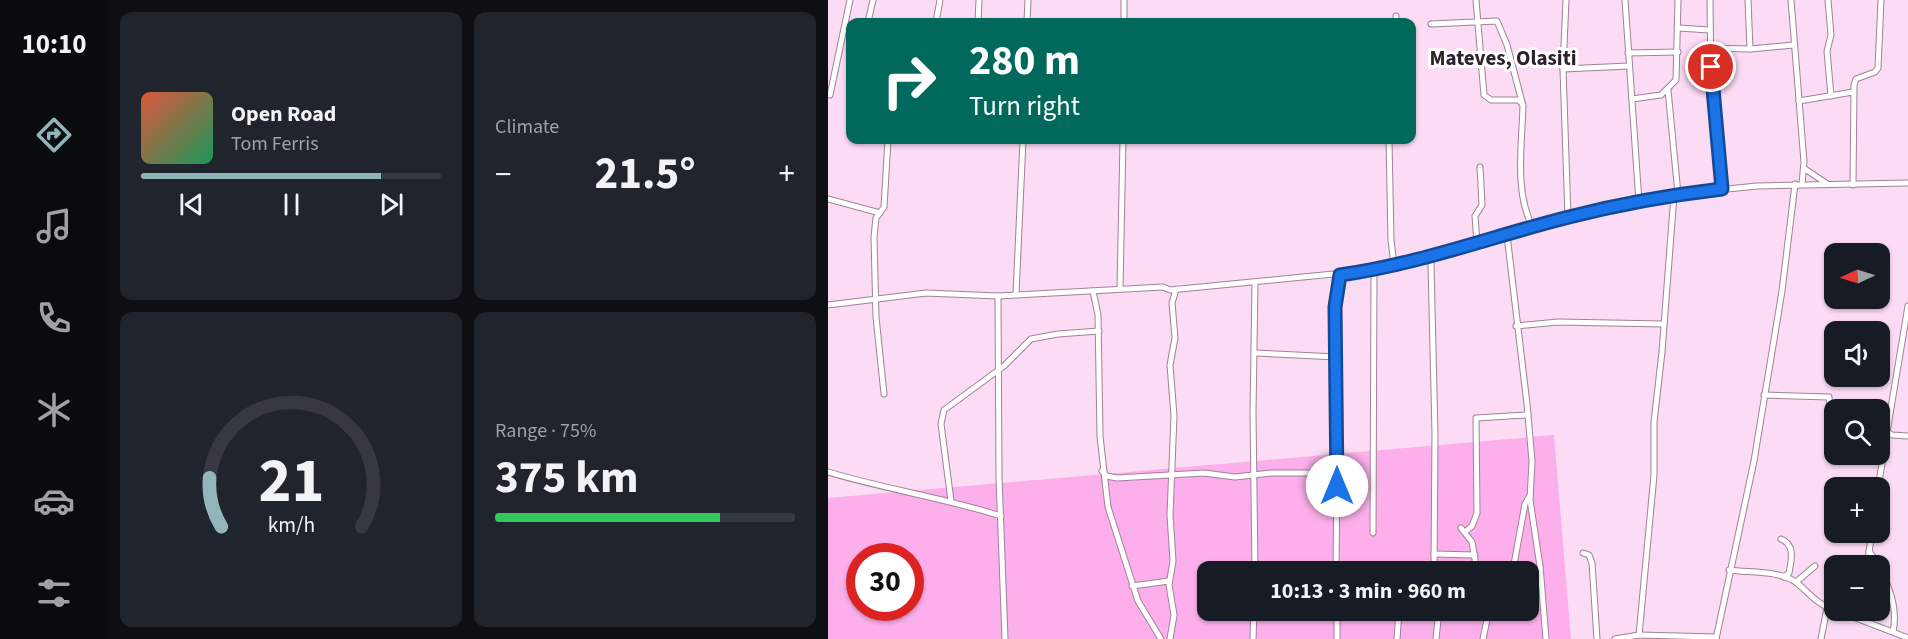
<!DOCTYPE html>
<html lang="en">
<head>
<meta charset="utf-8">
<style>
  :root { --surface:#171b24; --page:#20242c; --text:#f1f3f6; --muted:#9ea1a6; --line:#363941; --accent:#92b5ba }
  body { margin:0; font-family:"Source Sans 3",sans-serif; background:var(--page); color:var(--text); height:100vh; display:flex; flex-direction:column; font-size:22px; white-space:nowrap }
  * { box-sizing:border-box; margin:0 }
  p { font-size:20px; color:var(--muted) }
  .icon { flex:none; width:33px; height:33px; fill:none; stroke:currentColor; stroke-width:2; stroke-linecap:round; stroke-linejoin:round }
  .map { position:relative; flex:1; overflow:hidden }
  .panel { display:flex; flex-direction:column; gap:12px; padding:12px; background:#0d0f14; width:720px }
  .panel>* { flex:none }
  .top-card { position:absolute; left:18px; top:18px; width:570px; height:126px; border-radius:12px; box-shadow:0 2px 4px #0004; background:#00695c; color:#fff; overflow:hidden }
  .needle { width:39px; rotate:266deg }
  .buttons { position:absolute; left:996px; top:243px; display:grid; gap:12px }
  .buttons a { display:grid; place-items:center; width:66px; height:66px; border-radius:12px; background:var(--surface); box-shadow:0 2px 4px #0004; font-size:30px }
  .speed { position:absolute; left:18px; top:543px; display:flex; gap:12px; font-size:30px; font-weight:700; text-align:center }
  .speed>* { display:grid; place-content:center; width:78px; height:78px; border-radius:50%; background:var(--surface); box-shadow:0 2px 4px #0004; line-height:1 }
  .speed .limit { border:9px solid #d22; background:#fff; color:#111 }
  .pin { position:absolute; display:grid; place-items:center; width:51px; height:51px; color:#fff; margin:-26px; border:3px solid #fff; border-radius:50%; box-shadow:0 2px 6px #0007 }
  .me { position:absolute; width:66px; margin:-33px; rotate:0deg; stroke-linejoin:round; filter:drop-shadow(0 0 4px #0008) }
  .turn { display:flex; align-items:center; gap:21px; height:126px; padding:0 24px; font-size:27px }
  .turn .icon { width:78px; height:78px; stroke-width:2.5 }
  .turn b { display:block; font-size:42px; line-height:51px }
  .big { font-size:45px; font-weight:700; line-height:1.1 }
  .panel .widget { flex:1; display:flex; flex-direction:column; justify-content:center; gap:9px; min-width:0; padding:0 21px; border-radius:12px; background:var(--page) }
  .panel .dial { align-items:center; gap:0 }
  .dial svg { height:156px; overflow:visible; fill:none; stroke:var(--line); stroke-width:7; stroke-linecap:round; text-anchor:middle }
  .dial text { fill:var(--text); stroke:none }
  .song { display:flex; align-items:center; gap:18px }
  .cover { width:72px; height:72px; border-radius:9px; background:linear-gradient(135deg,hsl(10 70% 55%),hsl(150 70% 35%)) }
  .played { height:6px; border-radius:3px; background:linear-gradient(90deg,var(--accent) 80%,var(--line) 80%) }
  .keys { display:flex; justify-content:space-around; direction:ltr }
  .heat { display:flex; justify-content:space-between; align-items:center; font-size:33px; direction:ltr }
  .charge { height:9px; border-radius:4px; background:linear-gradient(90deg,#34c759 75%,var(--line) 0) }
  .panel .tiles { flex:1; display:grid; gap:12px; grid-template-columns:repeat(2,1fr) }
  .trip { position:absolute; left:369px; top:561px; width:342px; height:60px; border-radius:12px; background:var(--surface); box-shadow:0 2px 4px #0004; font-weight:700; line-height:60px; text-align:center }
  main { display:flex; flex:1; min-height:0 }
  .menu { display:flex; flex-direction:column; width:108px; justify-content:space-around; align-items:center; background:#090b0e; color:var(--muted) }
  .menu .icon { width:42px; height:42px }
  .menu .selected { color:var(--accent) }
  .menu b { font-size:27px; color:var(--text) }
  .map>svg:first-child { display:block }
  .green { fill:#fcafeb; fill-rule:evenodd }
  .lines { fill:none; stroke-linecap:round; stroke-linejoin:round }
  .street-casing { stroke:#9f8298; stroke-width:7 }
  .street { stroke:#fff; stroke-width:5 }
  .route-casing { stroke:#114b97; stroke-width:15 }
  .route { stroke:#1a73e8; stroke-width:10 }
  .labels { text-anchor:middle; stroke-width:6; stroke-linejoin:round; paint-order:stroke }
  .neighbourhood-label { font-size:21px; font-weight:bold; fill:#2d222b; stroke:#fff }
</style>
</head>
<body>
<main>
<nav class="menu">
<b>10:10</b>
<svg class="icon selected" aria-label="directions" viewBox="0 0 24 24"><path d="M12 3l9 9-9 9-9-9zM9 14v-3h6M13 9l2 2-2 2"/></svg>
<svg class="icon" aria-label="music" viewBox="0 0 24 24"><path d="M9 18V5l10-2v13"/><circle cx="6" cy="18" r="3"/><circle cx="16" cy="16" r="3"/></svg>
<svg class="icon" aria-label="phone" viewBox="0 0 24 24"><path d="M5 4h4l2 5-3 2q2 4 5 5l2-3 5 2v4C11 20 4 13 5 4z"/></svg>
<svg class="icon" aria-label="climate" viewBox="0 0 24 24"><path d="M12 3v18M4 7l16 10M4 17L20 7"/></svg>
<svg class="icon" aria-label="car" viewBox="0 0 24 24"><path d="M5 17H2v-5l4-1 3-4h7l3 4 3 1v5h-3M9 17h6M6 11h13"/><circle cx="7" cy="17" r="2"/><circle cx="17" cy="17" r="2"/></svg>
<svg class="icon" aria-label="filters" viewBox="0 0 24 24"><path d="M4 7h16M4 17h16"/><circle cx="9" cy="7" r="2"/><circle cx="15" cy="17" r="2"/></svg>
</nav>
<section class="panel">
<div class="tiles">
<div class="widget">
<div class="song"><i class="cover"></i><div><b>Open Road</b><p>Tom Ferris</p></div></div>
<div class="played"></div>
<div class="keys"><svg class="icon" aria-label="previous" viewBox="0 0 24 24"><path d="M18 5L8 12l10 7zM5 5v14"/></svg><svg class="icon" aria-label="pause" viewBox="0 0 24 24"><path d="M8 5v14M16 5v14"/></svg><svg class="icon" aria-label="next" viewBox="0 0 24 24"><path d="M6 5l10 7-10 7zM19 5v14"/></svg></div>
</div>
<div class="widget"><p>Climate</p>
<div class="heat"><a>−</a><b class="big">21.5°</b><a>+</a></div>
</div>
<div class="widget dial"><svg viewBox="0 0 100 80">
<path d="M14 69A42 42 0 1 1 86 69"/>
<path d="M14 69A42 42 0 0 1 8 44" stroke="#92b5ba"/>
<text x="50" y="56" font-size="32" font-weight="700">21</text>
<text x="50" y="72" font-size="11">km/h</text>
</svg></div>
<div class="widget"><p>Range · 75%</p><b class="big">375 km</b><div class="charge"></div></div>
</div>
</section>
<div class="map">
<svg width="1080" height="639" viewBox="0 0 1080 639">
  <rect width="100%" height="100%" fill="#fcdbf4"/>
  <path class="green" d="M 726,435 L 743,639 L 0,639 L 0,498 ZM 32,556 L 82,556 L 82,608 L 32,608 ZM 380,572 L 700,572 L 700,610 L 380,610 Z"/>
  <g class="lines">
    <g class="street-casing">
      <g id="street">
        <path d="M 648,0 L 656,95 L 663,100 L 691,100 L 695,105 C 694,145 686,192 705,228"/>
        <polyline points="738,0 735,69 740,217"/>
        <polyline points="797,0 811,202"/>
        <polyline points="882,0 883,85 894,189"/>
        <polyline points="920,0 922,49"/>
        <polyline points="963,0 976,162 974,184"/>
        <polyline points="1000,0 1003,35 999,51 1003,96"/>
        <polyline points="40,22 45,0"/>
        <polyline points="108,22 112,0"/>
        <polyline points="150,22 151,0"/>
        <polyline points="199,22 200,0"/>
        <polyline points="296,22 296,0"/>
        <polyline points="568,22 568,16"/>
        <polyline points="603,24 669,21 679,45 694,102"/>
        <polyline points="851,28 881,30"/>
        <polyline points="882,48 922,49 965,45"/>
        <polyline points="800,53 850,52"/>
        <polyline points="735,69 801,66"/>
        <polyline points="840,90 850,194"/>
        <polyline points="2,95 22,0"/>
        <polyline points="804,99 833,95 848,80 850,0"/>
        <polyline points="971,101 1025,92"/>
        <polyline points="561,140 563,240 566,265"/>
        <polyline points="977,169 998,183"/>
        <polyline points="1025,185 1026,85 1028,79 1047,72 1050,68 1053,0"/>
        <polyline points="0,199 52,213"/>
        <polyline points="679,235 699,404 704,461 702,500 712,566 718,639"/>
        <polyline points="649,243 647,216 654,205 652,167"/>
        <polyline points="292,289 295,140"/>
        <polyline points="265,291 270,315 272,436 280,507 310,601 333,639"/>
        <polyline points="188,294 195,140"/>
        <polyline points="170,296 171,477 177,639"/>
        <polyline points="0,305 98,293 170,296 335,287 342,290 546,270 617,253 740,217 850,194 929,186 1080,183"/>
        <polyline points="1080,306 1059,432 1064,435 1080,436"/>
        <polyline points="688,326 730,322 836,324"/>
        <polyline points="428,353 509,357"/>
        <polyline points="56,394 48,317 46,237 48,218 56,207 60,140"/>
        <polyline points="936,395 1001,397 1002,409 1017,410"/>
        <polyline points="274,471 279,476 289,478 376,473 407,477 443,473 509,473"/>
        <path d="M 0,472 C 57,489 116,498 173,516"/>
        <polyline points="1050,488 1059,433"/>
        <polyline points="123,501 113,424 116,410 176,366 203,339 230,334 271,331"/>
        <polyline points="633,528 644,542 649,572"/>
        <polyline points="638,531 644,526 649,513 648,418 700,415"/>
        <polyline points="545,533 546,270"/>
        <path d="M 953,539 C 968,545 963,561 961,573 L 956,577"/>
        <polyline points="1041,551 1051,566"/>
        <polyline points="755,553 761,555 764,563 769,639"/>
        <polyline points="606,554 647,555"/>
        <polyline points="1039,566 1044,532"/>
        <path d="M 1052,568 C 1062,590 1070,608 1065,632"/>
        <polyline points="685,570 697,504 701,497"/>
        <path d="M 901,570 C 921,573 952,570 969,583 C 982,594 990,605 1006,610"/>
        <polyline points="427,572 425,412 427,283"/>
        <polyline points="508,572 510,375 507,307 512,275"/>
        <polyline points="578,572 604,570 606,568 607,434 603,264 599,257"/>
        <polyline points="968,582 987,566"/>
        <polyline points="304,586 341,581"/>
        <polyline points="509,610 509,639"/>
        <polyline points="1007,610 1080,638"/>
        <polyline points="811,635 826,475 826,422 834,352 846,195"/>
        <polyline points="342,639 346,615 341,585 345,561 342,515 346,416 342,365 347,338 344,303 348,289"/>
        <polyline points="425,639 426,610"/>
        <polyline points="569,639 571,610"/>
        <polyline points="608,639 611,610"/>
        <polyline points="655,639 661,610"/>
        <polyline points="787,639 811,635 888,637"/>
        <polyline points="888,639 926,461 954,291 967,184"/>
        <polyline points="993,639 999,608"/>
      </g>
    </g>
    <use href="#street" class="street"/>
  </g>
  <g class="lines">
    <g class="route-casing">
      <path id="route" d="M 509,486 L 507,307 L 512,275 C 591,264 665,236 741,217 C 792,204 842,195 894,189 L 883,67"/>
    </g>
    <use href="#route" class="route"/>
  </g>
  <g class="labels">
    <g class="neighbourhood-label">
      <text x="675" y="65">Mateves, Olasiti</text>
    </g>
  </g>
</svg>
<div class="buttons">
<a><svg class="needle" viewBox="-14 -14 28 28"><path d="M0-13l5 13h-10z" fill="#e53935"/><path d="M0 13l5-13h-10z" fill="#9ea1a6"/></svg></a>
<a><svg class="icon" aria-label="sound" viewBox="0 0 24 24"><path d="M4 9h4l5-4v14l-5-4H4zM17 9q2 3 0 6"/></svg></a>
<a><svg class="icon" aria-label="search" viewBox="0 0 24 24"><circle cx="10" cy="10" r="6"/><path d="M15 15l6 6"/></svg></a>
<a>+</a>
<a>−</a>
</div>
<div class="speed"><div class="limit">30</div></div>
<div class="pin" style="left:883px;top:67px;background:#d93025"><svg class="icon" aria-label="arrive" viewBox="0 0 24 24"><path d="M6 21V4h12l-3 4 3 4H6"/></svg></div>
<svg class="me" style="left:509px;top:486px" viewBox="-20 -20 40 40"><circle r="19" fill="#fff"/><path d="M0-13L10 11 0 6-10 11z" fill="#1a73e8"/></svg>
<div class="trip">10:13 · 3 min · 960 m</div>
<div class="top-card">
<div class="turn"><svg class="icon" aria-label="right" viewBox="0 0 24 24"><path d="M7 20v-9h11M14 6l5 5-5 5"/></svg><div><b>280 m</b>Turn right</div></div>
</div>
</div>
</main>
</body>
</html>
